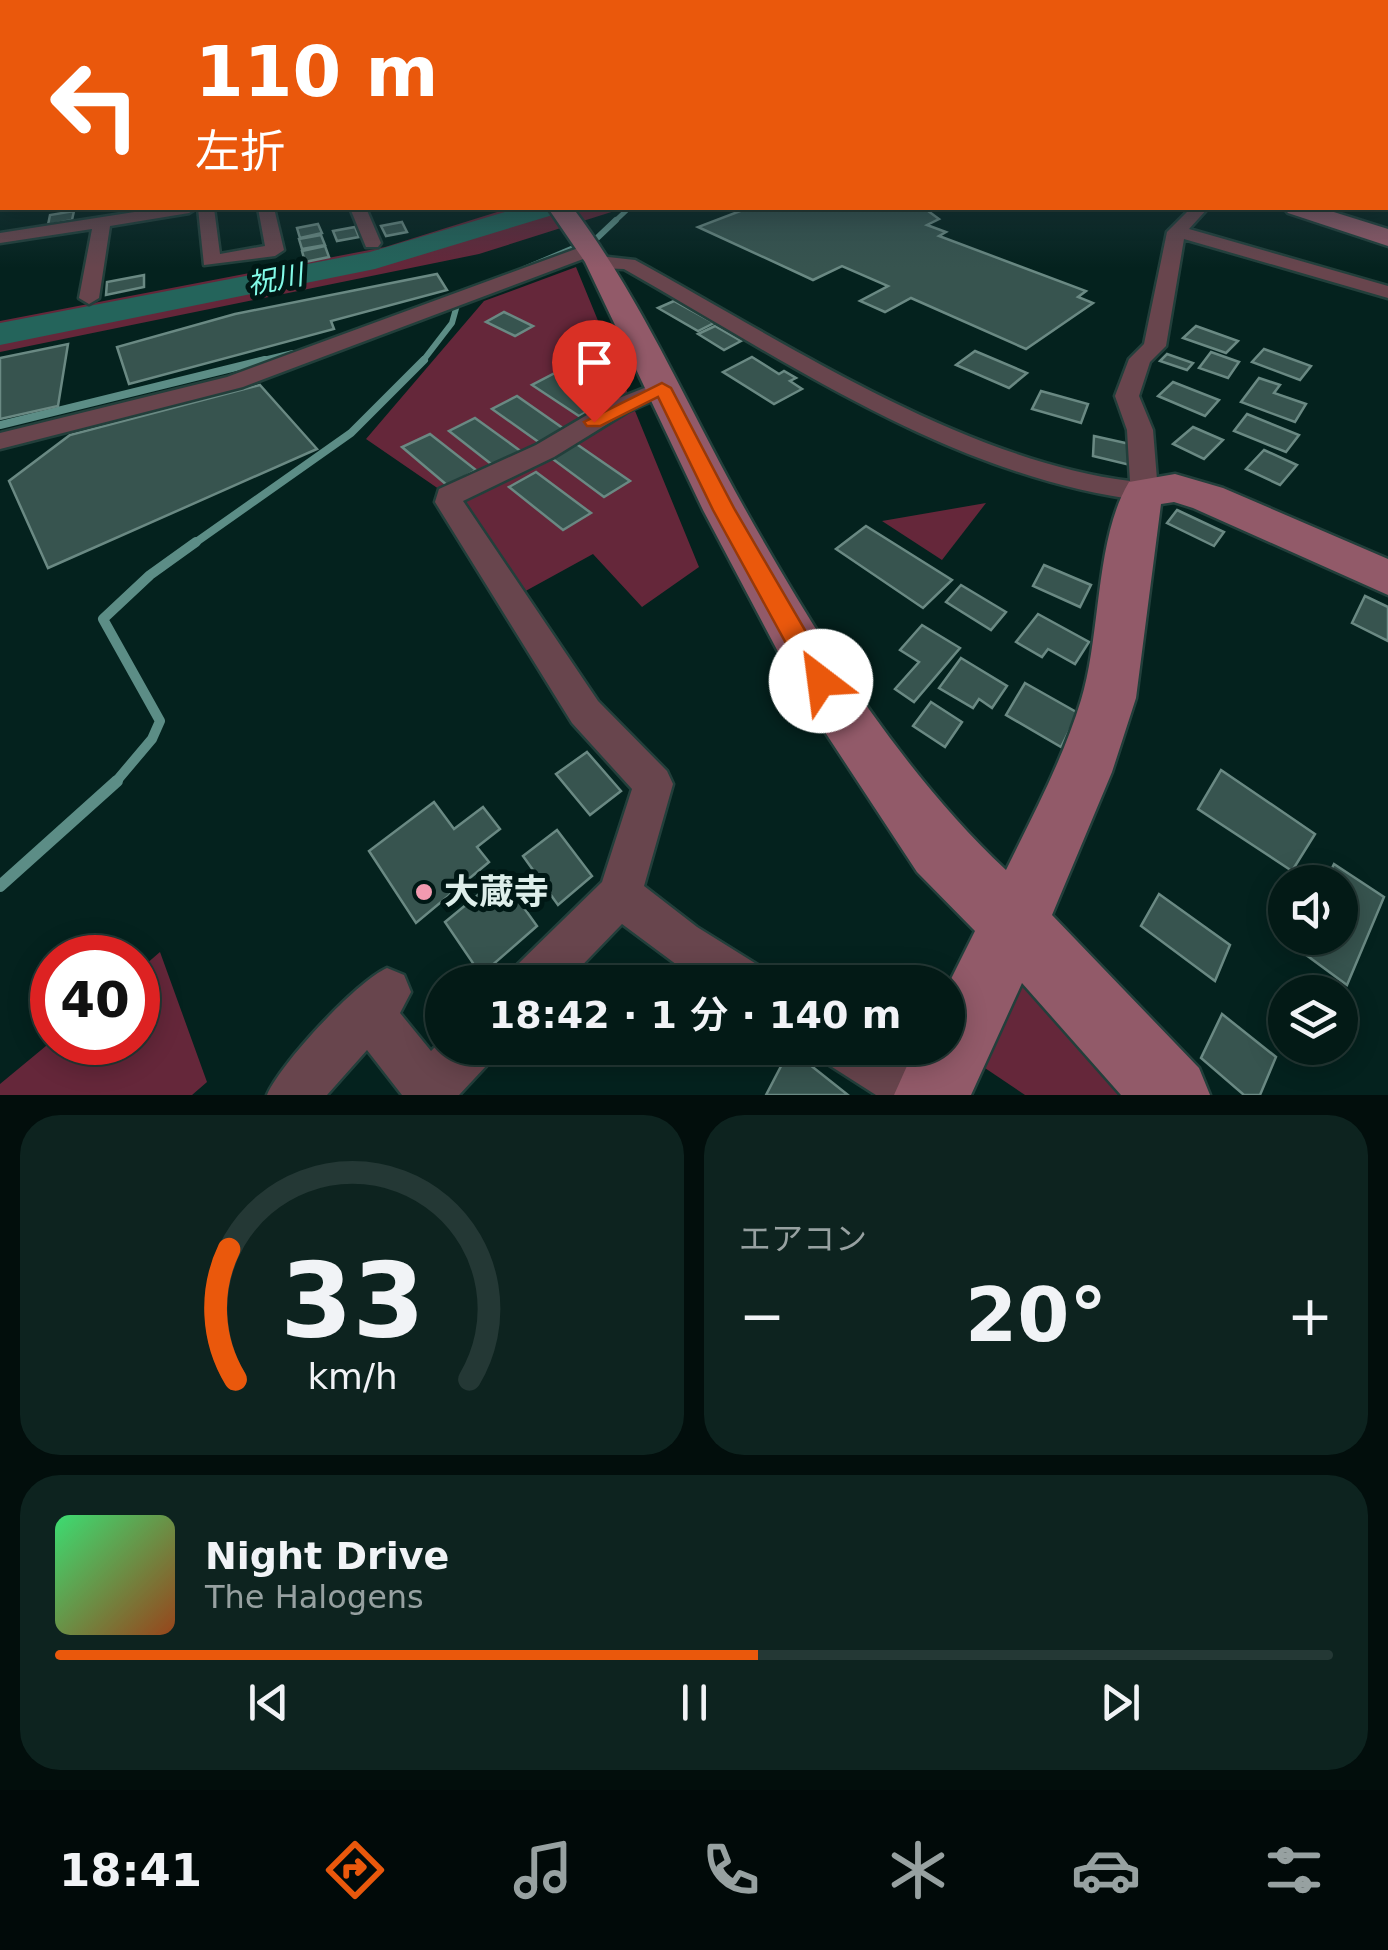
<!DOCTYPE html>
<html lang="ja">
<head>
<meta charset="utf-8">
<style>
  :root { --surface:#031a16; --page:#0d231f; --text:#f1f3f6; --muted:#97a1a1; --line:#243835; --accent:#ea580c }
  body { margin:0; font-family:"DejaVu Sans","Noto Sans JP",sans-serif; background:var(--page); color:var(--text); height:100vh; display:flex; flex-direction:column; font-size:38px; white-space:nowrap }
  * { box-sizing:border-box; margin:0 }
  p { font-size:32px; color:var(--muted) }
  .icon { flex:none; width:55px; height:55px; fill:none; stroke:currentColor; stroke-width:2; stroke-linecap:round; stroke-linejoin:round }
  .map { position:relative; height:1095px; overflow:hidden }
  .panel { display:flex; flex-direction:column; gap:20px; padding:20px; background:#020e0c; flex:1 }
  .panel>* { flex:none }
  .guide { position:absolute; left:0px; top:0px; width:1390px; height:210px; box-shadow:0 5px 25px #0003,0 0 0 2px var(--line); background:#ea580c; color:#fff; overflow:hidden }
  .buttons { position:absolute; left:1268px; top:865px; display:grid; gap:20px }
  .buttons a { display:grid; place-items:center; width:90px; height:90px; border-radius:50%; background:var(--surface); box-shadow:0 5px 25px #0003,0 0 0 2px var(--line); font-size:50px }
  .speed { position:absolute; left:30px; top:935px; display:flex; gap:20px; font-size:50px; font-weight:700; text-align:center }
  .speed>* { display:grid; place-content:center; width:130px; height:130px; border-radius:50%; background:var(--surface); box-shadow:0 5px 25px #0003,0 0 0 2px var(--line); line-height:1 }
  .speed .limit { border:15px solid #d22; background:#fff; color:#111 }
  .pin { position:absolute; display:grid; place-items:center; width:85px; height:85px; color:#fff; margin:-102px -42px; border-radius:50% 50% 50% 0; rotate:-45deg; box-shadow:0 0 10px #0007 }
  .pin .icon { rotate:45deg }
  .me { position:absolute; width:110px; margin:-55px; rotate:330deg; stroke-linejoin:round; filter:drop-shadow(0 0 8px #0008) }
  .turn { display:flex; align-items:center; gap:35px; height:210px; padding:0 30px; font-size:45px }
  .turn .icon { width:130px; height:130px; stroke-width:2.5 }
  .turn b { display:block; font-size:70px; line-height:85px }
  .big { font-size:75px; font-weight:600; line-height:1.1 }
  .panel .widget { flex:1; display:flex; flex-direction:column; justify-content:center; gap:15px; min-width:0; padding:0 35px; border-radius:40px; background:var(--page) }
  .panel .dial { align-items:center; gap:0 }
  .dial svg { height:260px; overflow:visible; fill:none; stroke:var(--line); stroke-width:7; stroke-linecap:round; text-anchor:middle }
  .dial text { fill:var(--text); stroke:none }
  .song { display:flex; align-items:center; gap:30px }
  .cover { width:120px; height:120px; border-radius:15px; background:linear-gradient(135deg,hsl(140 70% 55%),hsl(20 70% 35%)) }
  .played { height:10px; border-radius:5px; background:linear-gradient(90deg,var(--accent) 55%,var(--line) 55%) }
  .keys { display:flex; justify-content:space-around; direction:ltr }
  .heat { display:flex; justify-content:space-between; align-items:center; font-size:55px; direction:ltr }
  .panel .tiles { flex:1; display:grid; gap:20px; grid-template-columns:1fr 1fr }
  .widget:last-child { grid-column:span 2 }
  .trip { position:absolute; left:425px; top:965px; width:540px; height:100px; border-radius:50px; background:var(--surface); box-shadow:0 5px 25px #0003,0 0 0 2px var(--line); font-weight:600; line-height:100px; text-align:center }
  .tab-bar { display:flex; height:160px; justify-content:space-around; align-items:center; background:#010a09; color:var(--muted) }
  .tab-bar .icon { width:70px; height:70px }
  .tab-bar .selected { color:var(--accent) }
  .tab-bar b { font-size:45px; color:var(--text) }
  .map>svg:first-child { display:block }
  .green { fill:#65273a }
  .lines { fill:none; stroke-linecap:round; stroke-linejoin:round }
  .stream-far4 { stroke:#5c8d86; stroke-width:5 }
  .stream-far3 { stroke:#5c8d86; stroke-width:6 }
  .stream-far2 { stroke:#5c8d86; stroke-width:8 }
  .stream-far1 { stroke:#5c8d86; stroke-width:10 }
  .stream { stroke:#5c8d86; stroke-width:12 }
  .river { fill:#24645b; fill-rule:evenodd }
  .building { fill:#37544f; stroke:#6a8983; stroke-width:2.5 }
  .lane-casing { stroke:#223f3b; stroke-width:20 }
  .street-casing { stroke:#223f3b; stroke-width:5 }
  .secondary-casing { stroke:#223f3b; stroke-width:5 }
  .lane { stroke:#68454d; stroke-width:15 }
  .street { fill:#68454d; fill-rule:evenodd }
  .secondary { fill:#925a69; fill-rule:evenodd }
  .route { fill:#ea580c; stroke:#983908; stroke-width:2.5 }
  .poi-dot { fill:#f29ab0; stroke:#001815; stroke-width:4 }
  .labels { text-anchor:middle; stroke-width:10; stroke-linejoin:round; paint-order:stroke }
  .far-water-label { font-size:28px; font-style:italic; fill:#82fbe8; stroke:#001815 }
  .near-poi-label { font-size:35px; font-weight:bold; fill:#ddeeea; stroke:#001815; text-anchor:start }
</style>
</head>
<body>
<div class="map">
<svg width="1388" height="1095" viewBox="0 0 1388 1095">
  <rect width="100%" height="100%" fill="#04221e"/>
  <g class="green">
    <polygon points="510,208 624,208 479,254 0,352 0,321 385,247"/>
    <polygon points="576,267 699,567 642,607 593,554 511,599 449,496 366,439 484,301"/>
    <polygon points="986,503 942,560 882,521"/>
    <polygon points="1030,940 1172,1095 1025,1095 979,1064"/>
    <polygon points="160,952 207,1082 192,1095 0,1095 0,1084 52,1041 138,1042 138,971"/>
  </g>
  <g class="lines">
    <polyline class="stream-far4" points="613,223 629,208"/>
    <g class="stream-far3">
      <polyline points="596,239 616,220"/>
      <polyline points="524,269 576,247"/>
      <polyline points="255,362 293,353"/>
      <polyline points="422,362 452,323 457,305"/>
    </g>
    <g class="stream-far2">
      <polyline points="0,425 265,360"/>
      <polyline points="192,545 351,433 424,360"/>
    </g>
    <polyline class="stream-far1" points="114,784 152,739 160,721 103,619 150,575 196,542"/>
    <polyline class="stream" points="0,886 117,781"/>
    <polygon class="river" points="518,208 560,208 556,214 375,269 0,345 0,323 370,252"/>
  </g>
  <g class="building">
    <polygon points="748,208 924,208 939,219 927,225 946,232 939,236 1086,291 1078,297 1093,303 1026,349 911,298 885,312 860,301 888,286 842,266 813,280 698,227"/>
    <polygon points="74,211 72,220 48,225 50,215"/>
    <polygon points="402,222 407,232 386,236 381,226"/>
    <polygon points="318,224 322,233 300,238 297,228"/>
    <polygon points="355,227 359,237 337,241 333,231"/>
    <polygon points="321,235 325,245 302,249 299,239"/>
    <polygon points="325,246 329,257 305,262 302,251"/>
    <polygon points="437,274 447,290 331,321 334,329 129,384 117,347 235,314"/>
    <polygon points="144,275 144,287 106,295 107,282"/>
    <polygon points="674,301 714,323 698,331 658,308"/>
    <polygon points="504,312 533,326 515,336 486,322"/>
    <polygon points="715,326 741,341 724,350 698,334"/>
    <polygon points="1196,326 1238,341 1226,353 1183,338"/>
    <polygon points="68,344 58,406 0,419 0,358"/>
    <polygon points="1264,349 1311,366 1300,380 1252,362"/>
    <polygon points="975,351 1027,373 1009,388 956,365"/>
    <polygon points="1211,352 1239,362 1228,378 1199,368"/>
    <polygon points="1167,354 1193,363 1187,370 1160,361"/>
    <polygon points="752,357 779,374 784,371 796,378 790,381 802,389 774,404 723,372"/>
    <polygon points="555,373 602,403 579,416 532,385"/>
    <polygon points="1259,378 1280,385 1274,393 1306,404 1295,422 1241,402"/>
    <polygon points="1173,382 1219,400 1205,416 1158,396"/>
    <polygon points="260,385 317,449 48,568 9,481 70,435"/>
    <polygon points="1041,391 1088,404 1081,423 1032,409"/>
    <polygon points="517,396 564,429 540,443 492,409"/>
    <polygon points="1247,414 1299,435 1286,452 1234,431"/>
    <polygon points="475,418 522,452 495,467 449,431"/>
    <polygon points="1193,427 1223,440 1204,459 1173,444"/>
    <polygon points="430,434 476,470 448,486 402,447"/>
    <polygon points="1094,436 1130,444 1130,465 1093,456"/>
    <polygon points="575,443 630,481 604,497 550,457"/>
    <polygon points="1264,450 1297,465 1280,485 1246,469"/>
    <polygon points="536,472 591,513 563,530 509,487"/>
    <polygon points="1177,510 1224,532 1214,546 1167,523"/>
    <polygon points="866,526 952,580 923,608 836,549"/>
    <polygon points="1044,565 1091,585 1080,607 1033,586"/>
    <polygon points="961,585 1006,612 991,630 946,602"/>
    <polygon points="1365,596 1388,607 1388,641 1352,623"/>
    <polygon points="1038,614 1089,642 1075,664 1048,649 1042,657 1016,642"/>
    <polygon points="922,625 960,648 914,702 895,689 919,662 900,650"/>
    <polygon points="961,658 1007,686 992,708 979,699 973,708 939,688"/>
    <polygon points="1025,683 1078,713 1061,747 1006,715"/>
    <polygon points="931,702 962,722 945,747 913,726"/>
    <polygon points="587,752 621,791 590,815 556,774"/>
    <polygon points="1221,770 1315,834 1292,871 1198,809"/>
    <polygon points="434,802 454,829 483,807 500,829 477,847 489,862 416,923 369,851"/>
    <polygon points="557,830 592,876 558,905 523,856"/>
    <polygon points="1334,864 1384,897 1347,985 1294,946 1298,938 1340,938 1340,882 1325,882"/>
    <polygon points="501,876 537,926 481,975 445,922"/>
    <polygon points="1159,894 1230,945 1215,981 1141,926"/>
    <polygon points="1222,1014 1276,1057 1260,1095 1244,1095 1201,1058"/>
    <polygon points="790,1049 848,1095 766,1095"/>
  </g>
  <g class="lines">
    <g class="lane-casing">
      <polyline id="lane" points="1388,138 1388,139"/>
    </g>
    <g class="street-casing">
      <g id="street">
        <rect x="0" y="127" width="2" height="8"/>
        <polygon points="0,160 2,161 2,170 0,170"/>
        <polygon points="160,208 197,208 189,213 110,226 99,298 89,304 79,298 92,229 0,243 0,233"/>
        <polygon points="198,208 214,208 220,254 265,246 258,208 274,208 284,250 275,256 204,265"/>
        <polygon points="350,208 366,208 381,243 378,247 366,247"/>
        <path d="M 1191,208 L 1208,208 L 1189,229 L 1388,286 L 1388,298 L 1184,239 L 1166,346 L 1150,362 L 1139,396 L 1153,430 L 1158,492 L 1154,499 L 1144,501 C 953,477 788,362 624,269 L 599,268 L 590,262 L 599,256 L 635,260 C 783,341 962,460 1130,481 L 1127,430 L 1115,396 L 1129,359 L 1144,344 L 1167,232 Z"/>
        <polygon points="592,243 599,245 599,253 243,387 0,449 0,433 227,377"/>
        <polygon points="662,381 670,383 674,388 670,393 627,412 554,457 463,501 598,701 667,771 673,784 644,886 697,927 758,965 764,982 700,982 622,924 566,982 511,982 517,965 602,882 632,789 572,723 435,502 439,489 536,445 609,402"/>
        <path d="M 387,968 L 404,975 L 411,992 L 400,1013 L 431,1051 L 442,1040 L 442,1048 L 494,1048 L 487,1065 L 459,1095 L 402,1095 L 367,1050 L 327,1095 L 267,1095 C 280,1064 357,981 387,968 Z"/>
        <path d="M 821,1048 C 867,1045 928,1045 949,1095 L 876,1095 L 829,1065 Z"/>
      </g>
    </g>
    <g class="secondary-casing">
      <g id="secondary">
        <path d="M 548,208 L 573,208 C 643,301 688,408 745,509 C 816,635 901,772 1006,870 C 1033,815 1063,759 1081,700 C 1101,636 1095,538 1129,482 L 1175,474 L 1223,488 L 1388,559 L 1388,595 L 1193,508 L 1174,502 L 1161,504 L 1136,698 L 1112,772 L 1052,915 L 1199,1068 L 1210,1095 L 1121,1095 L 1022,983 L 971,1095 L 894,1095 L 915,1048 L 948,1048 L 948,985 L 975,931 L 917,872 L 802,697 L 703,510 L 585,262 Z"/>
        <polygon points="1284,208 1321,208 1388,229 1388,246 1288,213"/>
      </g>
    </g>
    <use href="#lane" class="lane"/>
    <use href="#street" class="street"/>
    <use href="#secondary" class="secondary"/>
  </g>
  <linearGradient id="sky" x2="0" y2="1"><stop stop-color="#021310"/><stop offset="0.43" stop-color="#29444c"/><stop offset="1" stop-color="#29444c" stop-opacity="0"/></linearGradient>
  <rect width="1388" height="268" fill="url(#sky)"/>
  <polygon class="route" points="662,383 671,388 735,510 830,673 834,681 830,689 821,692 811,689 713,510 658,397 600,426 587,426 584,422"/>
  <circle class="poi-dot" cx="424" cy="892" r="10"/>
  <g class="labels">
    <g class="far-water-label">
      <text transform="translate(275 279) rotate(-11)" y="10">祝川</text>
    </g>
    <g class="near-poi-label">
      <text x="444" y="904">大蔵寺</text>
    </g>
  </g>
</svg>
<div class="buttons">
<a><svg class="icon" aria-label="sound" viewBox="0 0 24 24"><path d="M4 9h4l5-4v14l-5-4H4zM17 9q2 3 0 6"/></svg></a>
<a><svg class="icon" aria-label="layers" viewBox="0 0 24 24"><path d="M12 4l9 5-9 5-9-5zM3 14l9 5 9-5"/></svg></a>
</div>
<div class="speed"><div class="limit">40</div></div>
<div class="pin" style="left:594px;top:422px;background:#d93025"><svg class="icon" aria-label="arrive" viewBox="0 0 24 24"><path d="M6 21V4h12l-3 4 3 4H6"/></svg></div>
<svg class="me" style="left:821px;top:681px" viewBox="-20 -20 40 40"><circle r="19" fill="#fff"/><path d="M0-13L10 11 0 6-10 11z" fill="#ea580c"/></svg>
<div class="trip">18:42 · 1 分 · 140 m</div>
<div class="guide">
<div class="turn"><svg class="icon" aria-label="left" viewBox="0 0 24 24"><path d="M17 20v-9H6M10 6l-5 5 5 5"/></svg><div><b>110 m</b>左折</div></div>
</div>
</div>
<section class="panel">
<div class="tiles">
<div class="widget dial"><svg viewBox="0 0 100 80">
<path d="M14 69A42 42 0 1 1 86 69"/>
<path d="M14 69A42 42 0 0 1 12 29" stroke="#ea580c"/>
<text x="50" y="56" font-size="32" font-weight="700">33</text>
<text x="50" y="72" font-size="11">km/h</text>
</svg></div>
<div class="widget"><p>エアコン</p>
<div class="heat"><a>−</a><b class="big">20°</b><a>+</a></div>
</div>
<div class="widget">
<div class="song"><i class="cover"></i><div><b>Night Drive</b><p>The Halogens</p></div></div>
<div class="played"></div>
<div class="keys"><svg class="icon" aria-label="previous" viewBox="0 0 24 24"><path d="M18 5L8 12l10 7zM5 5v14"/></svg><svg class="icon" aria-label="pause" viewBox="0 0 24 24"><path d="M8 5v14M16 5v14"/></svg><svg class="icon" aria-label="next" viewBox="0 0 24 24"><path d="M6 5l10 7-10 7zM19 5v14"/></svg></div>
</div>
</div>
</section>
<nav class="tab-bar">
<b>18:41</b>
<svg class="icon selected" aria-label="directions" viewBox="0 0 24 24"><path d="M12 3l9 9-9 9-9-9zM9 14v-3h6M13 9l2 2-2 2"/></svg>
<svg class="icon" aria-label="music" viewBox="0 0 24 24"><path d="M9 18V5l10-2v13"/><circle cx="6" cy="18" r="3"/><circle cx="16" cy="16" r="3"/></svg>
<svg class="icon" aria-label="phone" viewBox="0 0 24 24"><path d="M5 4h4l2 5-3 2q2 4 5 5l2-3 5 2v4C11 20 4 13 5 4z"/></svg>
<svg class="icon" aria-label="climate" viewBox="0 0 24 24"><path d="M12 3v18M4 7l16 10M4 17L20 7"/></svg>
<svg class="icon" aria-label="car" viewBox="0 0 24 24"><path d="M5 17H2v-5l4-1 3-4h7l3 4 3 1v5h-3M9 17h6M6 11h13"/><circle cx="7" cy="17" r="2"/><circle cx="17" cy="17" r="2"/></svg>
<svg class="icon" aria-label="filters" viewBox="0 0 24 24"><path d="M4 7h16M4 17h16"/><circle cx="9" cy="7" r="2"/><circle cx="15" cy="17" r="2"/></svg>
</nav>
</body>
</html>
